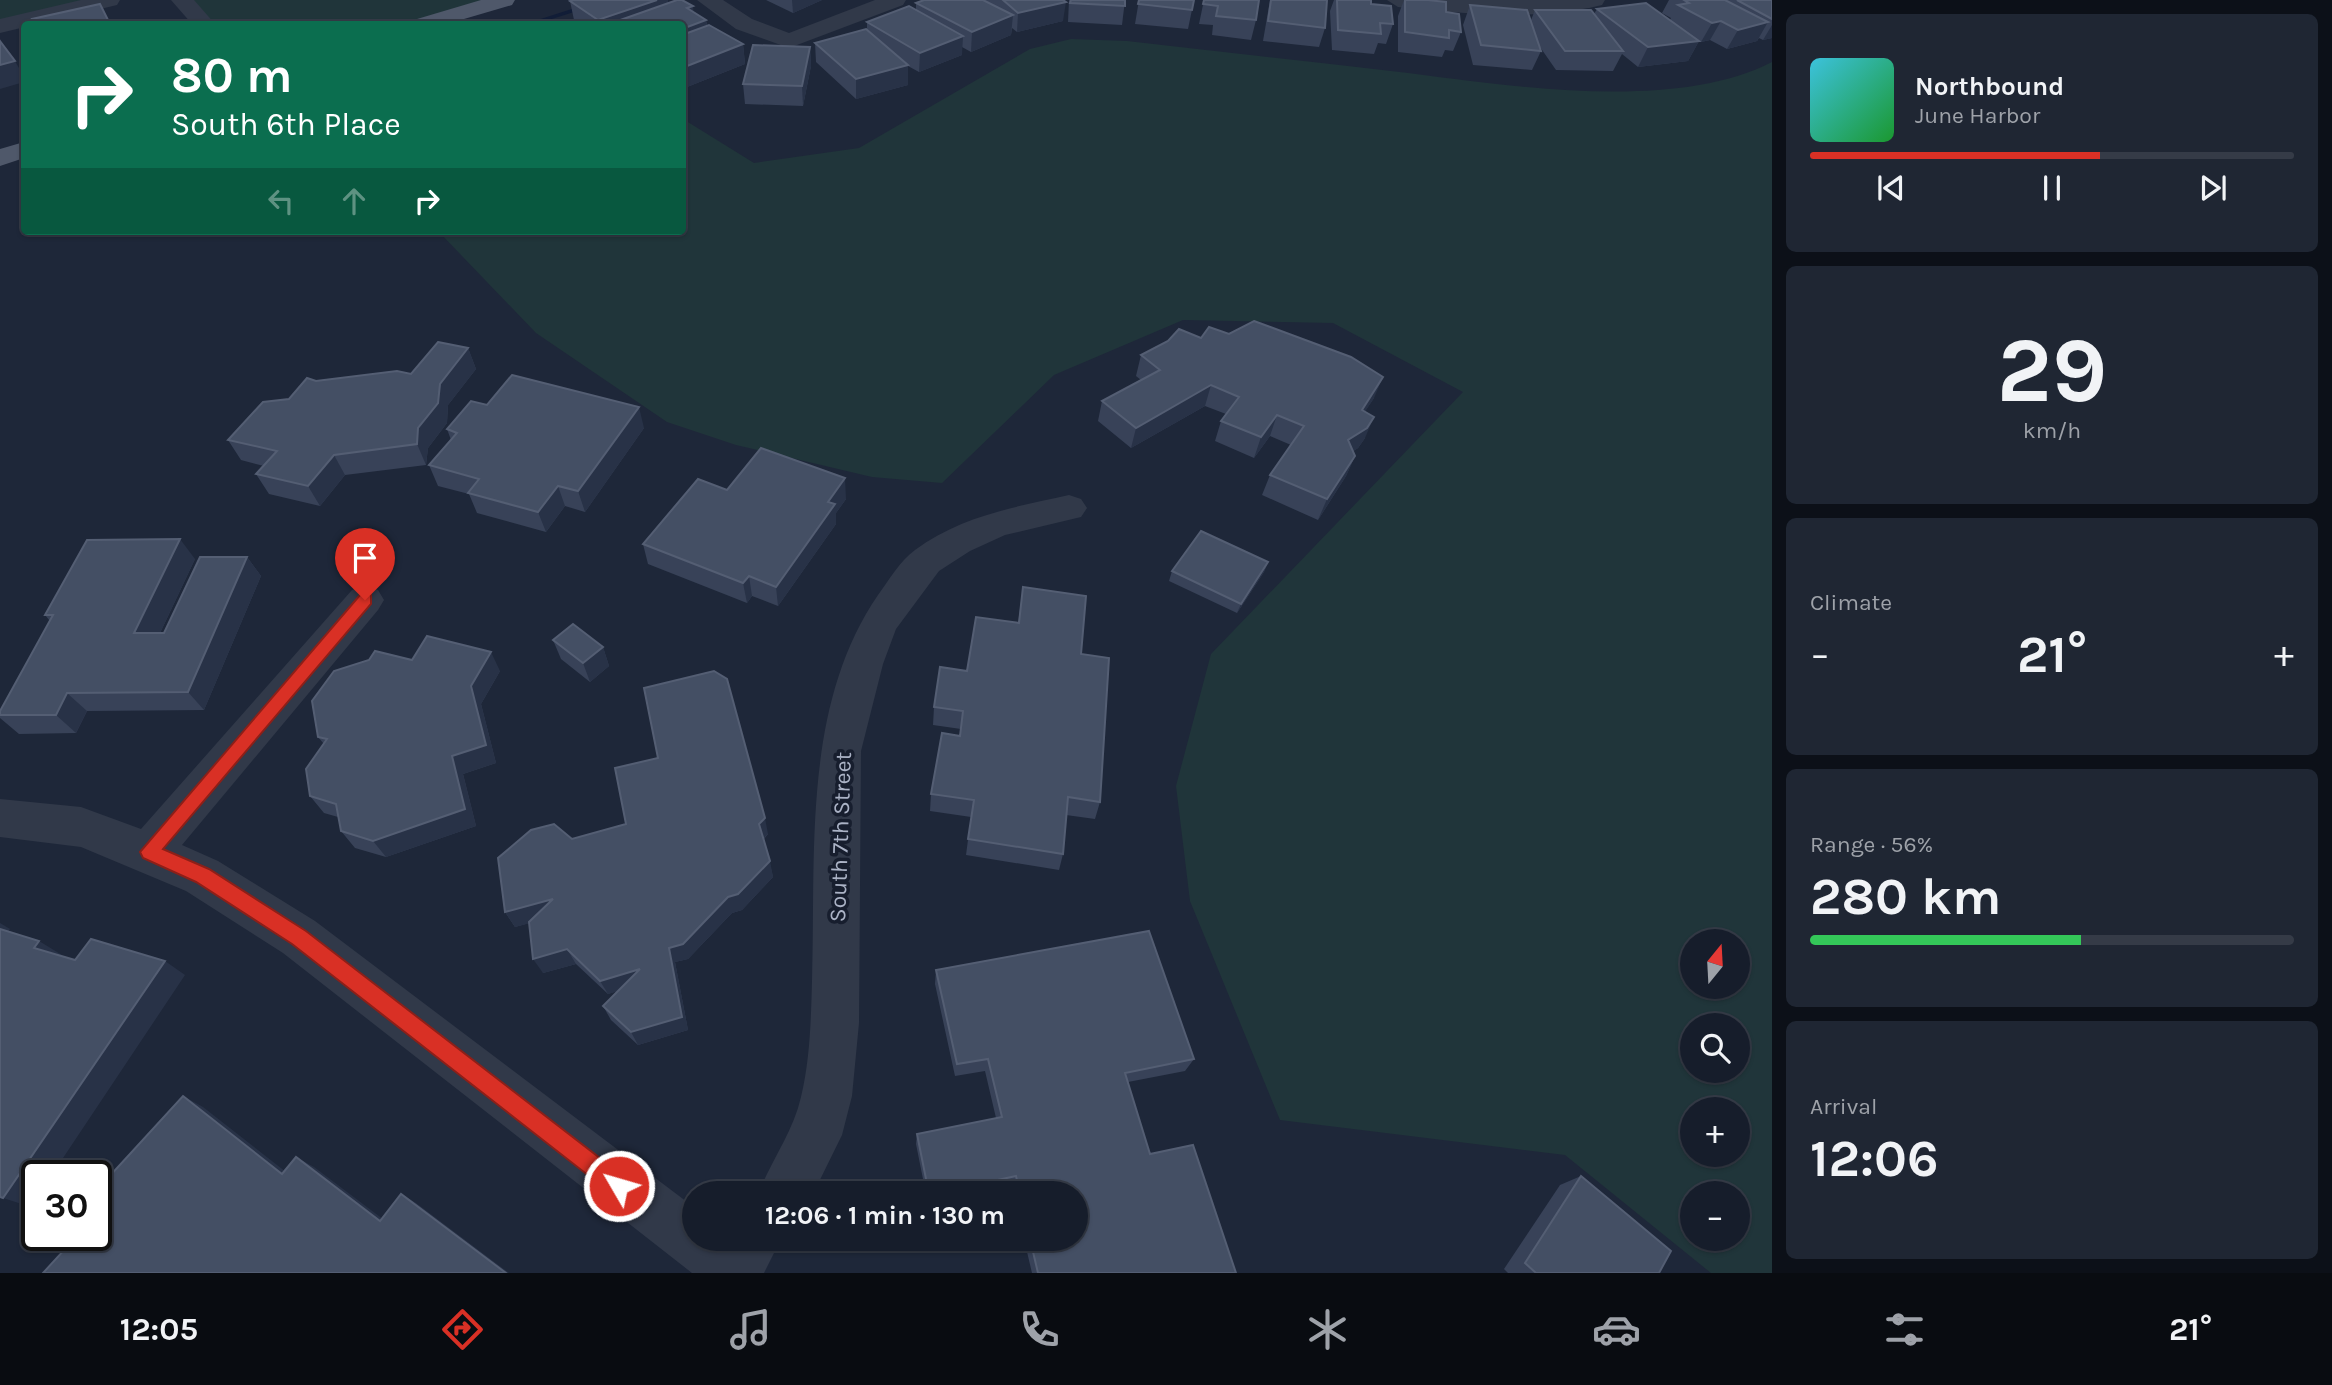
<!DOCTYPE html>
<html lang="en">
<head>
<meta charset="utf-8">
<style>
  :root { --surface:#161d2b; --page:#1f2633; --text:#f1f3f6; --muted:#9ea2a9; --line:#353b47; --accent:#d93025 }
  body { margin:0; font-family:Karla,sans-serif; background:var(--page); color:var(--text); height:100vh; display:flex; flex-direction:column; font-size:26px; white-space:nowrap }
  * { box-sizing:border-box; margin:0 }
  p { font-size:23px; color:var(--muted) }
  .icon { flex:none; width:38px; height:38px; fill:none; stroke:currentColor; stroke-width:2; stroke-linecap:round; stroke-linejoin:round }
  .map { position:relative; flex:1; overflow:hidden }
  .sheet { display:flex; flex-direction:column; gap:14px; padding:14px; background:#0c1018; width:560px }
  .sheet>* { flex:none }
  .top-card { position:absolute; left:21px; top:21px; width:665px; height:214px; border-radius:7px; box-shadow:0 2px 5px #0004,0 0 0 2px var(--line); background:#0b6e4f; color:#fff; overflow:hidden }
  .needle { width:46px; rotate:18deg }
  .fabs { position:absolute; left:1680px; top:929px; display:grid; gap:14px }
  .fabs a { display:grid; place-items:center; width:70px; height:70px; border-radius:50%; background:var(--surface); box-shadow:0 2px 5px #0004,0 0 0 2px var(--line); font-size:35px }
  .speed { position:absolute; left:21px; top:1160px; display:flex; gap:14px; font-size:35px; font-weight:700; text-align:center }
  .speed>* { display:grid; place-content:center; width:91px; height:91px; border-radius:50%; background:var(--surface); box-shadow:0 2px 5px #0004,0 0 0 2px var(--line); line-height:1 }
  .speed .limit { border:4px solid #111; border-radius:10px; background:#fff; color:#111 }
  .pin { position:absolute; display:grid; place-items:center; width:60px; height:60px; color:#fff; margin:-72px -30px; border-radius:50% 50% 50% 0; rotate:-45deg; box-shadow:0 0 7px #0007 }
  .pin .icon { rotate:45deg }
  .me { position:absolute; width:77px; margin:-38px; rotate:308deg; stroke-linejoin:round; filter:drop-shadow(0 0 5px #0008) }
  .turn { display:flex; align-items:center; gap:24px; height:147px; padding:0 35px; font-size:32px }
  .turn .icon { width:91px; height:91px; stroke-width:2.5 }
  .turn b { display:block; font-size:49px; line-height:60px }
  .lanes { display:flex; align-items:center; height:66px; padding:0 35px; background:#0003; justify-content:center; gap:35px; direction:ltr }
  .lanes .off { opacity:.35 }
  .big { font-size:52px; font-weight:700; line-height:1.1 }
  .sheet .card { flex:1; display:flex; flex-direction:column; justify-content:center; gap:10px; min-width:0; padding:0 24px; border-radius:10px; background:var(--page) }
  .sheet .dial { align-items:center; gap:0 }
  .dial b { font-size:91px; line-height:1 }
  .song { display:flex; align-items:center; gap:21px }
  .cover { width:84px; height:84px; border-radius:10px; background:linear-gradient(135deg,hsl(190 70% 55%),hsl(130 70% 35%)) }
  .played { height:7px; border-radius:4px; background:linear-gradient(90deg,var(--accent) 60%,var(--line) 60%) }
  .keys { display:flex; justify-content:space-around; direction:ltr }
  .heat { display:flex; justify-content:space-between; align-items:center; font-size:38px; direction:ltr }
  .charge { height:10px; border-radius:5px; background:linear-gradient(90deg,#34c759 56%,var(--line) 0) }
  .trip { position:absolute; left:682px; top:1181px; width:406px; height:70px; border-radius:35px; background:var(--surface); box-shadow:0 2px 5px #0004,0 0 0 2px var(--line); font-weight:700; line-height:70px; text-align:center }
  .tabs { display:flex; height:112px; justify-content:space-around; align-items:center; background:#090c11; color:var(--muted) }
  .tabs .icon { width:49px; height:49px }
  .tabs .on { color:var(--accent) }
  .tabs b { font-size:32px; color:var(--text) }
  main { display:flex; flex:1; min-height:0 }
  .map>svg:first-child { display:block }
  .green { fill:#20353a; fill-rule:evenodd }
  .lines { fill:none; stroke-linecap:round; stroke-linejoin:round }
  .stream { fill:#111d37; fill-rule:evenodd }
  .minor { fill:#313949; fill-rule:evenodd }
  .major { fill:#4f586a; fill-rule:evenodd }
  .wall { fill:#384258 }
  .shaded-wall { fill:#283247 }
  .building { fill:#444f64; stroke:#545e73; stroke-width:2 }
  .route { fill:#d93025; stroke:#8d1f18; stroke-width:2 }
  .labels { text-anchor:middle; stroke-width:7; stroke-linejoin:round; paint-order:stroke }
  .street-label { font-size:23px; fill:#abb3c6; stroke:#171e2e }
</style>
</head>
<body>
<main>
<div class="map">
<svg width="1772" height="1273" viewBox="0 0 1772 1273">
  <rect width="100%" height="100%" fill="#1e2739"/>
  <g class="green">
    <polygon points="0,0 109,0 0,26"/>
    <polygon points="182,0 504,0 425,24 204,24"/>
    <path d="M 1071,39 L 1127,41 C 1215,51 1303,61 1391,71 C 1501,84 1671,114 1772,62 L 1772,1273 L 1711,1273 L 1565,1155 L 1280,1120 L 1190,901 L 1176,786 L 1211,654 L 1463,392 L 1333,323 L 1183,320 L 1054,375 L 942,483 L 872,477 L 736,445 L 667,422 L 536,333 L 438,231 L 682,231 L 683,119 L 754,163 L 859,148 L 1030,49 ZM 1692,942 L 1738,942 L 1738,987 L 1692,987 ZM 1692,1026 L 1738,1026 L 1738,1071 L 1692,1071 ZM 1692,1110 L 1738,1110 L 1738,1155 L 1692,1155 ZM 1692,1194 L 1738,1194 L 1738,1239 L 1692,1239 Z"/>
  </g>
  <g class="lines">
    <polygon class="stream" points="600,0 612,0 536,24 525,24"/>
    <g class="minor">
      <polygon points="81,0 120,0 117,5 0,33 0,19"/>
      <polygon points="171,0 194,0 215,24 192,24"/>
      <polygon points="697,0 723,0 752,19 789,33 875,0 906,0 903,5 789,48 736,29"/>
      <path d="M 1387,0 L 1605,0 L 1602,5 C 1535,21 1466,14 1398,7 Z"/>
      <path d="M 1069,495 L 1081,499 L 1087,508 L 1081,517 L 1005,535 L 970,551 L 939,571 L 896,629 L 883,664 L 861,751 L 859,1023 L 852,1096 L 842,1135 L 813,1194 L 758,1194 C 771,1161 793,1132 801,1097 C 810,1060 811,1019 812,981 C 816,852 802,706 878,595 C 889,580 900,561 915,550 C 961,516 1015,507 1069,495 Z"/>
      <polygon points="365,585 378,590 384,600 378,610 182,845 218,861 315,921 695,1208 695,1239 781,1239 764,1273 692,1273 283,953 186,891 81,847 0,837 0,799 81,807 141,829 352,590"/>
    </g>
    <g class="major">
      <polygon points="481,0 515,0 512,5 447,24 414,24 417,19"/>
      <polygon points="24,142 24,158 0,166 0,149"/>
    </g>
  </g>
  <g class="wall">
    <polygon points="573,0 668,0 668,3 694,12 706,20 707,25 743,44 745,64 682,89 682,24 580,24 574,20 570,1"/>
    <polygon points="766,0 822,0 793,13"/>
    <polygon points="924,0 1063,0 1063,21 1017,32 1012,28 1011,35 971,52 962,47 962,55 919,72 908,66 908,85 856,99 816,62 815,43 867,30 867,22 916,10 916,3"/>
    <polygon points="1069,0 1125,0 1122,25 1068,22"/>
    <polygon points="1139,0 1194,0 1188,29 1135,24"/>
    <polygon points="1204,0 1256,20 1251,40 1212,35 1213,25 1199,24"/>
    <polygon points="1270,0 1327,0 1325,28 1319,47 1263,41"/>
    <polygon points="1334,0 1371,0 1371,4 1393,24 1386,44 1378,43 1374,54 1332,50 1330,11"/>
    <polygon points="1404,0 1428,0 1461,32 1453,51 1445,50 1442,57 1398,52 1398,16"/>
    <polygon points="1669,0 1772,0 1772,38 1763,40 1759,38 1757,41 1727,49 1710,40 1701,42 1699,41 1688,61 1638,67 1622,54 1613,71 1556,70 1540,47 1541,51 1532,70 1473,65 1463,25 1470,5 1531,20 1535,10 1594,14 1597,9 1670,20 1671,18 1662,13"/>
    <polygon points="810,47 811,66 803,106 745,104 743,84"/>
    <polygon points="1201,338 1374,398 1365,411 1365,438 1358,448 1353,451 1355,456 1346,476 1318,520 1262,495 1270,475 1291,445 1270,436 1254,458 1215,441 1221,421 1226,414 1205,406 1131,448 1098,421 1102,401 1141,380 1136,376 1141,355"/>
    <polygon points="468,348 476,369 448,405 447,423 428,448 426,465 345,475 320,506 269,494 256,474 264,466 241,460 228,440 316,381 411,374"/>
    <polygon points="487,405 644,428 585,512 565,506 546,532 477,513 469,494 438,486 429,465 451,440 447,429"/>
    <polygon points="727,490 846,499 836,513 836,524 778,606 752,596 747,603 648,564 643,544"/>
    <polygon points="247,557 261,576 204,710 87,711 76,733 19,734 0,718 0,711 50,621 45,615 195,559 160,633 164,633"/>
    <polygon points="1268,562 1264,572 1237,613 1169,581 1172,571"/>
    <polygon points="1023,587 1081,654 1100,802 1095,819 1066,815 1063,854 1059,870 966,855 971,817 930,811 931,794 960,736 961,729 933,725 934,707 967,671 1018,623"/>
    <polygon points="553,640 603,647 609,666 590,682 561,659"/>
    <polygon points="412,660 500,671 481,704 496,763 463,774 476,826 386,857 355,848 341,831 338,817 324,813 310,796 324,744 318,737"/>
    <polygon points="658,758 768,834 764,839 773,877 742,910 732,913 688,959 675,962 688,1030 638,1045 611,1020 603,1006 617,991 608,994 576,964 543,973 529,923 515,927 505,912 572,839 626,824"/>
    <polygon points="936,970 1194,1059 1185,1071 1128,1082 1150,1154 1236,1273 1032,1273 1024,1239 1076,1239 1076,1194 1014,1194 1012,1185 974,1194 926,1194 916,1144 917,1134 996,1118 985,1071 955,1076 935,984"/>
    <polygon points="1581,1176 1659,1273 1508,1273 1504,1269 1560,1185"/>
  </g>
  <g class="shaded-wall">
    <polygon points="657,0 668,0 670,16 645,24 599,24 598,20"/>
    <polygon points="792,0 822,0 793,13"/>
    <polygon points="1066,2 1063,21 1017,32 1018,13"/>
    <polygon points="693,6 695,24 706,20 709,39 682,49 682,29 687,8"/>
    <polygon points="1013,15 1011,35 971,52 972,32"/>
    <polygon points="1721,21 1710,40 1701,42 1712,23"/>
    <polygon points="1768,22 1757,41 1727,49 1738,30"/>
    <polygon points="1772,25 1772,38 1763,40"/>
    <polygon points="963,36 962,55 919,72 920,53"/>
    <polygon points="1699,41 1688,61 1638,67 1648,47"/>
    <polygon points="743,44 745,64 682,89 682,68"/>
    <polygon points="810,47 811,66 803,106 802,86"/>
    <polygon points="15,61 24,77 24,82 0,89 0,65"/>
    <polygon points="908,65 908,85 856,99 856,79"/>
    <polygon points="468,348 476,369 448,405 447,423 428,448 426,465 417,444 418,428 440,384"/>
    <polygon points="1383,377 1374,398 1353,430 1362,410"/>
    <polygon points="1211,385 1205,406 1131,448 1136,428"/>
    <polygon points="639,407 644,428 585,512 578,491"/>
    <polygon points="1277,415 1270,436 1254,458 1261,437"/>
    <polygon points="1374,417 1365,438 1358,448 1339,461 1348,440"/>
    <polygon points="334,455 345,475 320,506 308,486"/>
    <polygon points="1355,456 1346,476 1318,520 1327,499"/>
    <polygon points="845,478 846,499 836,513 836,524 778,606 776,587 828,502"/>
    <polygon points="558,486 565,506 546,532 538,512"/>
    <polygon points="180,539 195,559 151,652 134,633"/>
    <polygon points="247,557 261,576 204,710 188,692"/>
    <polygon points="1268,562 1264,572 1237,613 1241,604"/>
    <polygon points="749,576 752,596 747,603 743,583"/>
    <polygon points="603,647 609,666 590,682 583,663"/>
    <polygon points="491,652 500,671 481,704 496,763 463,774 476,826 386,857 373,841 452,756 471,686"/>
    <polygon points="67,693 87,711 76,733 56,715"/>
    <polygon points="765,818 768,834 762,840 759,824"/>
    <polygon points="770,861 773,877 742,910 732,913 688,959 675,962 688,1030 638,1045 631,1032 669,948"/>
    <polygon points="553,899 562,915 515,927 505,912"/>
    <polygon points="0,923 10,929 4,937 0,935"/>
    <polygon points="39,941 62,955 34,948"/>
    <polygon points="567,949 576,964 543,973 533,959"/>
    <polygon points="165,961 185,975 51,1176 37,1176 37,1198 31,1207 3,1198"/>
    <polygon points="640,969 646,983 608,994 600,981"/>
    <polygon points="183,1096 203,1107 300,1183 282,1174"/>
    <polygon points="296,1157 314,1167 396,1229 380,1221"/>
    <polygon points="401,1194 416,1203 509,1273 506,1273"/>
  </g>
  <g class="building">
    <polygon points="573,0 657,0 598,20 570,1"/>
    <polygon points="677,0 682,0 693,6 687,8 706,20 682,29 682,24 609,24"/>
    <polygon points="924,0 983,0 1013,15 972,32 916,3"/>
    <polygon points="1003,0 1063,0 1066,2 1018,13"/>
    <polygon points="1071,0 1125,0 1125,6 1070,3"/>
    <polygon points="1139,0 1194,0 1192,10 1138,4"/>
    <polygon points="1204,0 1259,0 1256,20 1216,16 1218,6 1203,4"/>
    <polygon points="1271,0 1327,0 1325,28 1268,21"/>
    <polygon points="1337,0 1371,0 1371,4 1391,6 1393,24 1380,23 1381,34 1338,30"/>
    <polygon points="1405,0 1428,0 1446,2 1446,12 1459,14 1461,32 1449,30 1449,38 1405,32"/>
    <polygon points="1684,0 1725,0 1768,22 1738,30 1721,21 1712,23 1678,5 1689,3"/>
    <polygon points="1737,0 1772,0 1772,19"/>
    <polygon points="1646,3 1699,41 1648,47 1597,9"/>
    <polygon points="100,4 110,24 35,24 32,19"/>
    <polygon points="1470,5 1527,10 1541,51 1481,45"/>
    <polygon points="909,6 963,36 920,53 867,22"/>
    <polygon points="1535,10 1591,10 1623,51 1565,51"/>
    <polygon points="709,25 743,44 682,68 682,35"/>
    <polygon points="866,29 908,65 856,79 815,43"/>
    <polygon points="0,41 15,61 0,65"/>
    <polygon points="753,45 810,47 802,86 743,84"/>
    <polygon points="1254,321 1351,357 1383,377 1362,410 1374,417 1367,428 1348,440 1355,456 1327,499 1270,475 1304,426 1277,415 1261,437 1221,421 1239,397 1211,385 1136,428 1102,401 1160,370 1141,355 1168,341 1179,329 1201,338 1209,327 1229,334"/>
    <polygon points="438,342 468,348 440,384 438,403 418,428 417,444 334,455 308,486 256,474 277,451 228,440 263,402 289,399 307,378 316,381 397,371 411,374"/>
    <polygon points="512,375 639,407 578,491 558,486 538,512 468,493 479,479 429,465 457,433 447,429 471,401 487,405"/>
    <polygon points="761,448 845,478 828,502 835,504 776,587 749,576 743,583 643,544 698,479 727,490"/>
    <polygon points="1201,531 1268,562 1241,604 1172,571"/>
    <polygon points="180,539 134,633 164,633 200,557 247,557 188,692 67,693 56,715 0,715 0,711 53,615 45,615 87,540"/>
    <polygon points="1023,587 1086,596 1081,654 1109,658 1100,802 1068,797 1063,854 968,839 974,800 931,794 942,733 960,736 963,711 934,707 940,667 967,671 976,617 1019,623"/>
    <polygon points="573,624 603,647 583,663 553,640"/>
    <polygon points="427,636 491,652 471,686 486,745 452,756 465,809 373,841 341,831 336,804 310,796 306,769 327,739 318,737 312,701 334,671 369,660 375,651 412,660"/>
    <polygon points="714,671 727,679 765,818 759,824 770,861 738,894 728,897 683,944 669,948 682,1017 631,1032 603,1006 640,969 600,981 567,949 533,959 529,922 553,899 505,912 498,858 531,830 554,824 572,839 626,824 615,768 658,758 644,688"/>
    <polygon points="0,929 39,941 34,948 75,960 91,939 165,961 3,1198 0,1197"/>
    <polygon points="1149,931 1194,1059 1125,1073 1150,1154 1193,1145 1236,1273 1038,1273 1030,1239 1076,1239 1076,1194 1020,1194 1016,1176 934,1194 929,1194 917,1134 1002,1117 988,1059 957,1064 936,970"/>
    <polygon points="183,1096 282,1174 296,1157 380,1221 401,1194 506,1273 43,1273 77,1236 96,1236 97,1213 96,1213 96,1191"/>
    <polygon points="1581,1176 1671,1251 1659,1273 1536,1273 1525,1263"/>
  </g>
  <polygon class="route" points="365,594 371,595 371,604 163,849 209,869 306,931 627,1179 630,1186 627,1194 619,1197 612,1194 292,944 196,882 143,858 140,852 360,595"/>
  <g class="labels">
    <g class="street-label">
      <text transform="translate(840 837) rotate(-88)" y="8">South 7th Street</text>
    </g>
  </g>
</svg>
<div class="fabs">
<a><svg class="needle" viewBox="-14 -14 28 28"><path d="M0-13l5 13h-10z" fill="#e53935"/><path d="M0 13l5-13h-10z" fill="#9ea2a9"/></svg></a>
<a><svg class="icon" aria-label="search" viewBox="0 0 24 24"><circle cx="10" cy="10" r="6"/><path d="M15 15l6 6"/></svg></a>
<a>+</a>
<a>−</a>
</div>
<div class="speed"><div class="limit">30</div></div>
<div class="pin" style="left:365px;top:600px;background:#d93025"><svg class="icon" aria-label="arrive" viewBox="0 0 24 24"><path d="M6 21V4h12l-3 4 3 4H6"/></svg></div>
<svg class="me" style="left:619px;top:1186px" viewBox="-20 -20 40 40"><circle r="17" fill="#d93025" stroke="#fff" stroke-width="3"/><path d="M0-11L8 9 0 5-8 9z" fill="#fff"/></svg>
<div class="trip">12:06 · 1 min · 130 m</div>
<div class="top-card">
<div class="turn"><svg class="icon" aria-label="right" viewBox="0 0 24 24"><path d="M7 20v-9h11M14 6l5 5-5 5"/></svg><div><b>80 m</b>South 6th Place</div></div>
<div class="lanes"><svg class="icon off" aria-label="left" viewBox="0 0 24 24"><path d="M17 20v-9H6M10 6l-5 5 5 5"/></svg><svg class="icon off" aria-label="ahead" viewBox="0 0 24 24"><path d="M12 20V5M6 11l6-6 6 6"/></svg><svg class="icon" aria-label="right" viewBox="0 0 24 24"><path d="M7 20v-9h11M14 6l5 5-5 5"/></svg></div>
</div>
</div>
<section class="sheet">
<div class="card">
<div class="song"><i class="cover"></i><div><b>Northbound</b><p>June Harbor</p></div></div>
<div class="played"></div>
<div class="keys"><svg class="icon" aria-label="previous" viewBox="0 0 24 24"><path d="M18 5L8 12l10 7zM5 5v14"/></svg><svg class="icon" aria-label="pause" viewBox="0 0 24 24"><path d="M8 5v14M16 5v14"/></svg><svg class="icon" aria-label="next" viewBox="0 0 24 24"><path d="M6 5l10 7-10 7zM19 5v14"/></svg></div>
</div>
<div class="card dial"><b>29</b><p>km/h</p></div>
<div class="card"><p>Climate</p>
<div class="heat"><a>−</a><b class="big">21°</b><a>+</a></div>
</div>
<div class="card"><p>Range · 56%</p><b class="big">280 km</b><div class="charge"></div></div>
<div class="card"><p>Arrival</p><b class="big">12:06</b></div>
</section>
</main>
<nav class="tabs">
<b>12:05</b>
<svg class="icon on" aria-label="directions" viewBox="0 0 24 24"><path d="M12 3l9 9-9 9-9-9zM9 14v-3h6M13 9l2 2-2 2"/></svg>
<svg class="icon" aria-label="music" viewBox="0 0 24 24"><path d="M9 18V5l10-2v13"/><circle cx="6" cy="18" r="3"/><circle cx="16" cy="16" r="3"/></svg>
<svg class="icon" aria-label="phone" viewBox="0 0 24 24"><path d="M5 4h4l2 5-3 2q2 4 5 5l2-3 5 2v4C11 20 4 13 5 4z"/></svg>
<svg class="icon" aria-label="climate" viewBox="0 0 24 24"><path d="M12 3v18M4 7l16 10M4 17L20 7"/></svg>
<svg class="icon" aria-label="car" viewBox="0 0 24 24"><path d="M5 17H2v-5l4-1 3-4h7l3 4 3 1v5h-3M9 17h6M6 11h13"/><circle cx="7" cy="17" r="2"/><circle cx="17" cy="17" r="2"/></svg>
<svg class="icon" aria-label="filters" viewBox="0 0 24 24"><path d="M4 7h16M4 17h16"/><circle cx="9" cy="7" r="2"/><circle cx="15" cy="17" r="2"/></svg>
<b>21°</b>
</nav>
</body>
</html>
